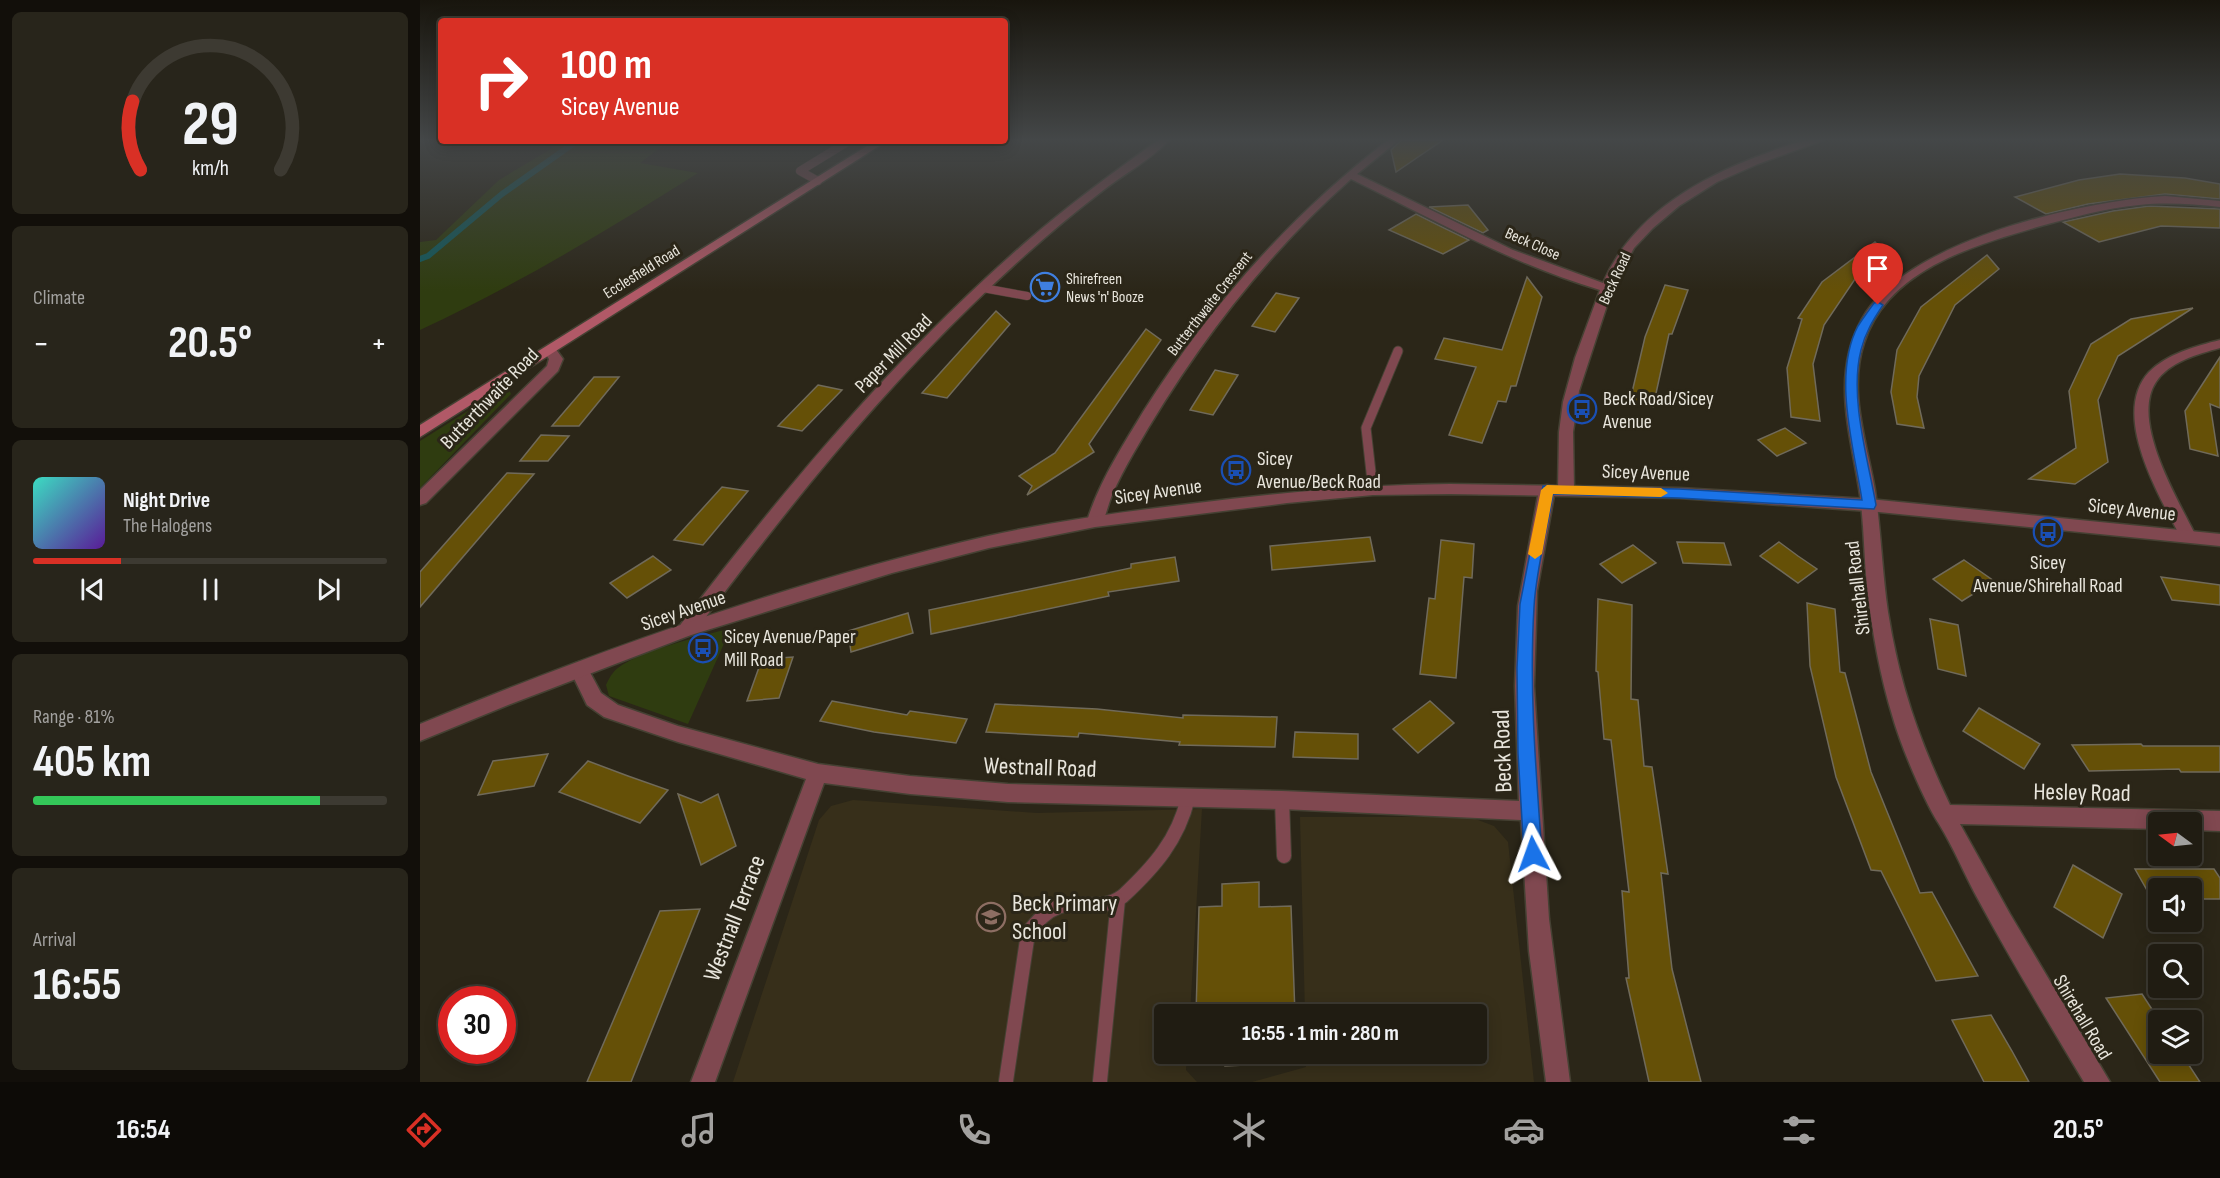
<!DOCTYPE html>
<html lang="en">
<head>
<meta charset="utf-8">
<style>
  :root { --surface:#201c12; --page:#28251b; --text:#f1f3f6; --muted:#a2a19f; --line:#3d3a32; --accent:#d93025 }
  body { margin:0; font-family:"Sofia Sans Condensed",sans-serif; background:var(--page); color:var(--text); height:100vh; display:flex; flex-direction:column; font-size:22px; white-space:nowrap }
  * { box-sizing:border-box; margin:0 }
  p { font-size:20px; color:var(--muted) }
  .icon { flex:none; width:33px; height:33px; fill:none; stroke:currentColor; stroke-width:2; stroke-linecap:round; stroke-linejoin:round }
  .map { position:relative; flex:1; overflow:hidden }
  .drawer { display:flex; flex-direction:column; gap:12px; padding:12px; background:#120f0a; width:420px }
  .drawer>* { flex:none }
  .hud { position:absolute; left:18px; top:18px; width:570px; height:126px; border-radius:6px; box-shadow:0 3px 15px #0003,0 0 0 2px var(--line); background:#d93025; color:#fff; overflow:hidden }
  .needle { width:39px; rotate:285deg }
  .buttons { position:absolute; left:1728px; top:812px; display:grid; gap:12px }
  .buttons a { display:grid; place-items:center; width:54px; height:54px; border-radius:6px; background:var(--surface); box-shadow:0 3px 15px #0003,0 0 0 2px var(--line); font-size:30px }
  .speed { position:absolute; left:18px; top:986px; display:flex; gap:12px; font-size:30px; font-weight:700; text-align:center }
  .speed>* { display:grid; place-content:center; width:78px; height:78px; border-radius:50%; background:var(--surface); box-shadow:0 3px 15px #0003,0 0 0 2px var(--line); line-height:1 }
  .speed .limit { border:9px solid #d22; background:#fff; color:#111 }
  .pin { position:absolute; display:grid; place-items:center; width:51px; height:51px; color:#fff; margin:-62px -26px; border-radius:50% 50% 50% 0; rotate:-45deg; box-shadow:0 0 6px #0007 }
  .pin .icon { rotate:45deg }
  .me { position:absolute; width:66px; margin:-33px; rotate:356deg; stroke-linejoin:round; filter:drop-shadow(0 0 4px #0008) }
  .turn { display:flex; align-items:center; gap:21px; height:126px; padding:0 24px; font-size:27px }
  .turn .icon { width:78px; height:78px; stroke-width:2.5 }
  .turn b { display:block; font-size:42px; line-height:51px }
  .big { font-size:45px; font-weight:700; line-height:1.1 }
  .drawer .widget { flex:1; display:flex; flex-direction:column; justify-content:center; gap:9px; min-width:0; padding:0 21px; border-radius:9px; background:var(--page) }
  .drawer .dial { align-items:center; gap:0 }
  .dial svg { height:156px; overflow:visible; fill:none; stroke:var(--line); stroke-width:7; stroke-linecap:round; text-anchor:middle }
  .dial text { fill:var(--text); stroke:none }
  .song { display:flex; align-items:center; gap:18px }
  .cover { width:72px; height:72px; border-radius:9px; background:linear-gradient(135deg,hsl(170 70% 55%),hsl(270 70% 35%)) }
  .played { height:6px; border-radius:3px; background:linear-gradient(90deg,var(--accent) 25%,var(--line) 25%) }
  .keys { display:flex; justify-content:space-around; direction:ltr }
  .heat { display:flex; justify-content:space-between; align-items:center; font-size:33px; direction:ltr }
  .charge { height:9px; border-radius:4px; background:linear-gradient(90deg,#34c759 81%,var(--line) 0) }
  .trip { position:absolute; left:734px; top:1004px; width:333px; height:60px; border-radius:6px; background:var(--surface); box-shadow:0 3px 15px #0003,0 0 0 2px var(--line); font-weight:700; line-height:60px; text-align:center }
  .menu { display:flex; height:96px; justify-content:space-around; align-items:center; background:#0d0b07; color:var(--muted) }
  .menu .icon { width:42px; height:42px }
  .menu .on { color:var(--accent) }
  .menu b { font-size:27px; color:var(--text) }
  main { display:flex; flex:1; min-height:0 }
  .map>svg:first-child { display:block }
  .built { fill:#372f1a }
  .green { fill:#2f3c10 }
  .lines { fill:none; stroke-linecap:round; stroke-linejoin:round }
  .stream { stroke:#13595b; stroke-width:6 }
  .building { fill:#655007; stroke:#706a5a; stroke-width:1.5 }
  .service-far2-casing { stroke:#454133; stroke-width:9 }
  .service-far1-casing { stroke:#454133; stroke-width:11 }
  .service-casing { stroke:#454133; stroke-width:16 }
  .minor-casing { stroke:#454133; stroke-width:3 }
  .tertiary-casing { stroke:#454133; stroke-width:3 }
  .secondary-casing { stroke:#454133; stroke-width:3 }
  .service-far2 { stroke:#804850; stroke-width:8 }
  .service-far1 { stroke:#804850; stroke-width:9 }
  .service { stroke:#804850; stroke-width:14 }
  .minor { fill:#804850; fill-rule:evenodd }
  .tertiary { fill:#804850; fill-rule:evenodd }
  .secondary { fill:#b15967; fill-rule:evenodd }
  .route { fill:#1a73e8; stroke:#114b97; stroke-width:1.5 }
  .slow { fill:#f59e0b }
  .labels { text-anchor:middle; stroke-width:6; stroke-linejoin:round; paint-order:stroke }
  .far-street-label { font-size:16px; fill:#e8e5dc; stroke:#2b2618 }
  .far-poi-label { font-size:16px; fill:#e8e5dc; stroke:#2b2618; text-anchor:start }
  .street-label { font-size:20px; fill:#e8e5dc; stroke:#2b2618 }
  .poi-label { font-size:20px; fill:#e8e5dc; stroke:#2b2618; text-anchor:start }
  .near-street-label { font-size:24px; fill:#e8e5dc; stroke:#2b2618 }
  .near-poi-label { font-size:24px; fill:#e8e5dc; stroke:#2b2618; text-anchor:start }
</style>
</head>
<body>
<main>
<section class="drawer">
<div class="widget dial"><svg viewBox="0 0 100 80">
<path d="M14 69A42 42 0 1 1 86 69"/>
<path d="M14 69A42 42 0 0 1 10 34" stroke="#d93025"/>
<text x="50" y="56" font-size="32" font-weight="700">29</text>
<text x="50" y="72" font-size="11">km/h</text>
</svg></div>
<div class="widget"><p>Climate</p>
<div class="heat"><a>−</a><b class="big">20.5°</b><a>+</a></div>
</div>
<div class="widget">
<div class="song"><i class="cover"></i><div><b>Night Drive</b><p>The Halogens</p></div></div>
<div class="played"></div>
<div class="keys"><svg class="icon" aria-label="previous" viewBox="0 0 24 24"><path d="M18 5L8 12l10 7zM5 5v14"/></svg><svg class="icon" aria-label="pause" viewBox="0 0 24 24"><path d="M8 5v14M16 5v14"/></svg><svg class="icon" aria-label="next" viewBox="0 0 24 24"><path d="M6 5l10 7-10 7zM19 5v14"/></svg></div>
</div>
<div class="widget"><p>Range · 81%</p><b class="big">405 km</b><div class="charge"></div></div>
<div class="widget"><p>Arrival</p><b class="big">16:55</b></div>
</section>
<div class="map">
<svg width="1800" height="1082" viewBox="0 0 1800 1082">
  <rect width="100%" height="100%" fill="#2b2618"/>
  <g class="built">
    <polygon points="433,800 617,813 782,809 770,1014 744,1014 744,1053 767,1053 766,1070 777,1082 313,1082 399,820 411,806"/>
    <polygon points="880,817 1050,817 1074,826 1088,842 1114,1082 832,1082 886,1067 886,1053 1056,1053 1056,1014 885,1014"/>
  </g>
  <g class="green">
    <path d="M 144,141 L 249,141 L 220,163 L 278,173 C 188,230 97,285 0,330 L 0,242 L 16,240 L 79,180 Z"/>
    <polygon points="89,390 91,394 0,488 0,441 78,392"/>
    <path d="M 311,628 L 268,724 L 189,696 L 186,685 C 188,681 190,676 193,673 C 210,652 284,636 311,628 Z"/>
  </g>
  <g class="lines">
    <polyline class="stream" points="0,259 8,256 82,194 157,141"/>
  </g>
  <g class="building">
    <polygon points="981,140 1023,140 976,172 971,150"/>
    <polygon points="1700,174 1765,178 1800,184 1800,199 1745,194 1668,204 1626,214 1595,197 1659,180"/>
    <polygon points="1048,205 1068,230 1063,233 1009,207"/>
    <polygon points="1729,206 1800,209 1800,228 1741,226 1679,242 1643,222 1693,211"/>
    <polygon points="996,214 1022,227 1049,240 1023,254 969,230"/>
    <polygon points="1455,242 1458,245 1404,325 1393,364 1400,421 1371,417 1367,368 1382,319 1378,318 1402,282"/>
    <polygon points="1567,255 1579,269 1535,305 1499,376 1497,397 1504,428 1477,424 1471,392 1477,350 1501,307"/>
    <polygon points="1107,277 1122,297 1096,386 1091,386 1086,402 1078,401 1062,443 1029,435 1056,367 1015,359 1024,338 1082,350"/>
    <polygon points="1245,285 1268,290 1252,334 1249,334 1233,407 1210,401 1225,337"/>
    <polygon points="856,293 879,298 855,332 832,326"/>
    <polygon points="1773,308 1698,356 1678,400 1688,462 1655,484 1609,479 1656,448 1649,391 1671,344 1711,319"/>
    <polygon points="576,311 590,324 527,398 502,393"/>
    <polygon points="726,329 741,340 669,444 674,452 607,495 612,486 599,476 635,453"/>
    <polygon points="1800,357 1800,408 1790,404 1798,456 1770,449 1765,411"/>
    <polygon points="795,370 818,375 793,415 770,410"/>
    <polygon points="174,377 199,377 159,426 132,426"/>
    <polygon points="398,385 422,390 382,431 358,426"/>
    <polygon points="1365,428 1386,443 1357,456 1338,440"/>
    <polygon points="121,435 149,436 128,461 100,461"/>
    <polygon points="87,473 114,474 0,607 0,572"/>
    <polygon points="302,487 328,491 283,545 254,540"/>
    <polygon points="950,537 955,561 852,570 850,546"/>
    <polygon points="1021,540 1054,544 1052,578 1044,577 1036,678 1000,674 1009,598 1015,599"/>
    <polygon points="1257,542 1304,543 1311,565 1263,563"/>
    <polygon points="1359,542 1378,556 1397,569 1378,583 1340,556"/>
    <polygon points="1213,545 1236,563 1202,583 1180,564"/>
    <polygon points="233,556 251,570 207,598 190,583"/>
    <polygon points="755,557 759,581 688,592 689,596 511,634 509,610 711,568 711,564"/>
    <polygon points="1544,560 1574,581 1542,601 1513,579"/>
    <polygon points="1741,577 1800,585 1800,605 1752,600"/>
    <polygon points="1178,599 1212,605 1211,699 1218,700 1224,766 1232,767 1248,874 1241,873 1252,969 1281,1082 1229,1082 1206,978 1209,978 1202,891 1209,892 1191,740 1184,739 1178,672 1176,671"/>
    <polygon points="1387,603 1415,609 1420,672 1425,673 1451,772 1500,893 1512,892 1558,976 1516,981 1461,871 1451,870 1416,777 1390,666"/>
    <polygon points="488,613 493,633 431,652 428,631"/>
    <polygon points="1510,619 1538,625 1546,676 1518,669"/>
    <polygon points="373,657 359,698 327,701 342,659"/>
    <polygon points="412,701 487,715 490,711 547,719 536,743 454,732 400,721"/>
    <polygon points="1010,701 1034,723 998,753 973,729"/>
    <polygon points="575,704 677,709 763,718 763,715 857,717 855,747 759,745 760,742 659,733 658,737 566,732"/>
    <polygon points="1559,708 1620,744 1604,769 1543,731"/>
    <polygon points="875,732 938,734 938,759 873,757"/>
    <polygon points="1721,744 1723,746 1800,746 1800,772 1761,772 1759,769 1669,771 1652,745"/>
    <polygon points="128,754 114,786 58,795 73,761"/>
    <polygon points="168,761 208,776 248,790 220,823 139,792"/>
    <polygon points="258,794 281,803 298,794 316,846 281,865"/>
    <polygon points="1653,865 1702,894 1683,938 1634,907"/>
    <polygon points="1715,869 1794,869 1800,878 1800,899 1772,899 1772,888 1738,888 1738,899 1732,899"/>
    <polygon points="839,882 839,907 871,906 875,1014 776,1014 779,907 802,906 802,884"/>
    <polygon points="280,909 211,1082 167,1082 240,911"/>
    <polygon points="1722,994 1739,1020 1738,1053 1761,1053 1780,1082 1740,1082 1686,998"/>
    <polygon points="1571,1015 1592,1051 1609,1082 1564,1082 1532,1020"/>
    <polygon points="805,1053 846,1053 846,1064 805,1066"/>
  </g>
  <g class="lines">
    <g class="service-far2-casing">
      <g id="service-far2">
        <polyline points="398,181 380,171 429,141"/>
        <polyline points="563,288 607,296"/>
      </g>
    </g>
    <g class="service-far1-casing">
      <polyline id="service-far1" points="953,490 946,428 978,351"/>
    </g>
    <g class="service-casing">
      <g id="service">
        <polyline points="862,800 864,856"/>
        <path d="M 586,1081 L 608,933 C 646,881 670,920 703,896 C 734,867 758,840 768,798"/>
        <polyline points="680,1081 698,900"/>
      </g>
    </g>
    <g class="minor-casing">
      <g id="minor">
        <path d="M 738,140 L 749,140 C 731,160 702,175 681,192 C 635,227 592,266 551,306 C 448,406 359,519 273,634 L 267,636 L 261,634 L 258,629 L 261,624 C 365,488 475,356 605,243 C 647,206 693,173 738,140 Z"/>
        <path d="M 968,140 L 979,140 L 937,174 L 1093,250 L 1183,283 C 1212,215 1280,177 1347,153 C 1365,146 1385,138 1404,140 L 1338,164 L 1297,182 L 1259,206 L 1233,228 L 1214,248 L 1193,287 L 1159,391 L 1153,432 L 1154,490 L 1152,494 L 1140,494 L 1138,490 L 1139,432 L 1143,402 L 1155,358 L 1180,290 C 1092,264 1013,219 931,179 C 842,258 772,351 713,454 C 705,468 698,481 692,495 C 688,505 686,516 681,525 L 669,525 L 667,521 C 679,482 702,447 723,412 C 789,307 870,216 968,140 Z"/>
        <path d="M 1745,196 L 1800,201 L 1800,207 C 1773,204 1746,202 1719,205 C 1684,208 1651,218 1617,227 C 1552,246 1467,270 1444,343 C 1428,391 1447,443 1455,490 C 1461,531 1462,571 1468,612 C 1479,683 1499,740 1530,805 L 1800,811 L 1800,831 L 1772,830 L 1772,822 L 1738,822 L 1738,829 L 1540,824 L 1590,914 L 1690,1082 L 1664,1082 C 1628,1022 1592,962 1559,901 C 1545,876 1534,848 1519,824 C 1504,801 1481,746 1473,718 C 1460,676 1452,631 1447,587 C 1444,556 1444,525 1440,495 C 1431,435 1410,376 1442,319 C 1485,241 1661,201 1745,196 Z"/>
        <path d="M 1800,340 L 1800,348 C 1778,354 1749,362 1736,382 C 1710,421 1758,500 1776,536 L 1774,540 L 1762,540 L 1760,536 C 1739,495 1690,414 1729,372 C 1747,354 1776,346 1800,340 Z"/>
        <polygon points="1127,485 1133,486 1135,490 1117,591 1114,686 1129,919 1150,1082 1126,1082 1109,951 1101,820 862,809 588,802 490,794 404,783 295,1082 271,1082 386,779 258,742 184,717 167,705 150,670 152,665 159,662 166,665 181,693 198,705 258,726 398,764 490,776 588,784 862,791 1099,801 1095,686 1098,606 1119,490 1121,486"/>
      </g>
    </g>
    <g class="tertiary-casing">
      <g id="tertiary">
        <polygon points="130,347 135,348 143,359 138,371 6,503 0,505 0,490 127,366 129,359 123,351"/>
        <path d="M 1030,484 L 1259,488 L 1449,499 L 1800,534 L 1800,546 L 1449,511 L 1259,498 L 1030,494 L 953,495 L 867,503 L 675,527 L 569,548 L 472,573 L 271,635 L 88,705 L 0,741 L 0,724 C 184,648 374,581 568,536 C 635,521 702,512 769,504 C 856,493 942,485 1030,484 Z"/>
      </g>
    </g>
    <g class="secondary-casing">
      <polygon id="secondary" points="455,141 467,141 0,437 0,425"/>
    </g>
    <use href="#service-far2" class="service-far2"/>
    <use href="#service-far1" class="service-far1"/>
    <use href="#service" class="service"/>
    <use href="#minor" class="minor"/>
    <use href="#tertiary" class="tertiary"/>
    <use href="#secondary" class="secondary"/>
  </g>
  <linearGradient id="sky" x2="0" y2="1"><stop stop-color="#18150d"/><stop offset="0.48" stop-color="#444748"/><stop offset="1" stop-color="#444748" stop-opacity="0"/></linearGradient>
  <rect width="1800" height="291" fill="url(#sky)"/>
  <path class="route" d="M 1458,302 L 1463,305 C 1453,320 1445,333 1441,350 C 1429,397 1448,459 1456,505 L 1454,509 L 1259,498 L 1133,494 C 1127,531 1116,570 1114,607 C 1109,690 1116,772 1122,854 L 1119,860 L 1113,863 L 1107,860 L 1104,854 L 1098,753 L 1097,668 L 1100,604 L 1123,486 L 1259,489 L 1442,500 C 1434,448 1412,375 1438,326 C 1443,318 1449,310 1454,303 Z"/>
  <polygon class="slow" points="1127,485 1241,488 1248,493 1241,497 1133,494 1122,554 1115,559 1108,554 1121,490"/>
  <defs>
    <g id="supermarket-ring" transform="scale(1.5)"><circle r="9.5" fill="#2b2618" stroke="#3f7fe0" stroke-width="1.5"/><path d="M-6-5.5h2.5l.6 2H6L4.5 2H-2.5L-4.4-4H-6ZM-1.5 3.2a1.3 1.3 0 1 0 .1 0ZM3 3.2a1.3 1.3 0 1 0 .1 0Z" fill="#3f7fe0"/></g>
    <g id="bus-ring" transform="scale(1.5)"><circle r="9.5" fill="#2b2618" stroke="#1a4fb4" stroke-width="1.5"/><path d="M-5-6H5V4H4V6H2V4H-2V6H-4V4H-5ZM-3.5-4V0h7V-4ZM-3.5 1.2v1.5H-2V1.2ZM2 1.2v1.5H3.5V1.2Z" fill="#1a4fb4"/></g>
    <g id="school-ring" transform="scale(1.5)"><circle r="9.5" fill="#2b2618" stroke="#8d6e63" stroke-width="1.5"/><path d="M0-5L7-2L0 1L-7-2ZM-4 1L0 2.5L4 1V4Q0 6-4 4Z" fill="#8d6e63"/></g>
  </defs>
  <g fill-rule="evenodd">
    <use href="#supermarket-ring" x="625" y="287"/>
    <use href="#bus-ring" x="1162" y="409"/>
    <use href="#bus-ring" x="816" y="470"/>
    <use href="#bus-ring" x="1628" y="532"/>
    <use href="#bus-ring" x="283" y="648"/>
    <use href="#school-ring" x="571" y="917"/>
  </g>
  <g class="labels">
    <g class="far-street-label">
      <text transform="translate(1113 243) rotate(24)" y="6">Beck Close</text>
      <text transform="translate(221 271) rotate(-32)" y="6">Ecclesfield Road</text>
      <text transform="translate(1194 278) rotate(-65)" y="6">Beck Road</text>
      <text transform="translate(789 303) rotate(-52)" y="6">Butterthwaite Crescent</text>
    </g>
    <g class="far-poi-label">
      <text x="646" y="284">Shirefreen<tspan x="646" dy="18">News 'n' Booze</tspan></text>
    </g>
    <g class="street-label">
      <text transform="translate(473 353) rotate(-46)" y="7">Paper Mill Road</text>
      <text transform="translate(69 398) rotate(-46)" y="7">Butterthwaite Road</text>
      <text transform="translate(1226 472) rotate(2)" y="7">Sicey Avenue</text>
      <text transform="translate(738 491) rotate(-8)" y="7">Sicey Avenue</text>
      <text transform="translate(1712 509) rotate(6)" y="7">Sicey Avenue</text>
      <text transform="translate(1437 588) rotate(-97)" y="7">Shirehall Road</text>
      <text transform="translate(263 610) rotate(-19)" y="7">Sicey Avenue</text>
      <text transform="translate(1663 1017) rotate(59)" y="7">Shirehall Road</text>
    </g>
    <g class="poi-label">
      <text x="1183" y="405">Beck Road/Sicey<tspan x="1183" dy="23">Avenue</tspan></text>
      <text x="837" y="465">Sicey<tspan x="837" dy="23">Avenue/Beck Road</tspan></text>
      <text x="1628" y="569" text-anchor="middle">Sicey<tspan x="1628" dy="23">Avenue/Shirehall Road</tspan></text>
      <text x="304" y="643">Sicey Avenue/Paper<tspan x="304" dy="23">Mill Road</tspan></text>
    </g>
    <g class="near-street-label">
      <text transform="translate(1082 751) rotate(-92)" y="8">Beck Road</text>
      <text transform="translate(620 767) rotate(2)" y="8">Westnall Road</text>
      <text transform="translate(1662 792) rotate(1)" y="8">Hesley Road</text>
      <text transform="translate(314 918) rotate(-69)" y="8">Westnall Terrace</text>
    </g>
    <g class="near-poi-label">
      <text x="592" y="911">Beck Primary<tspan x="592" dy="28">School</tspan></text>
    </g>
  </g>
</svg>
<div class="buttons">
<a><svg class="needle" viewBox="-14 -14 28 28"><path d="M0-13l5 13h-10z" fill="#e53935"/><path d="M0 13l5-13h-10z" fill="#a2a19f"/></svg></a>
<a><svg class="icon" aria-label="sound" viewBox="0 0 24 24"><path d="M4 9h4l5-4v14l-5-4H4zM17 9q2 3 0 6"/></svg></a>
<a><svg class="icon" aria-label="search" viewBox="0 0 24 24"><circle cx="10" cy="10" r="6"/><path d="M15 15l6 6"/></svg></a>
<a><svg class="icon" aria-label="layers" viewBox="0 0 24 24"><path d="M12 4l9 5-9 5-9-5zM3 14l9 5 9-5"/></svg></a>
</div>
<div class="speed"><div class="limit">30</div></div>
<div class="pin" style="left:1458px;top:305px;background:#d93025"><svg class="icon" aria-label="arrive" viewBox="0 0 24 24"><path d="M6 21V4h12l-3 4 3 4H6"/></svg></div>
<svg class="me" style="left:1113px;top:854px" viewBox="-20 -20 40 40"><path d="M0-17L14 15 0 8-14 15z" fill="#1a73e8" stroke="#fff" stroke-width="4"/></svg>
<div class="trip">16:55 · 1 min · 280 m</div>
<div class="hud">
<div class="turn"><svg class="icon" aria-label="right" viewBox="0 0 24 24"><path d="M7 20v-9h11M14 6l5 5-5 5"/></svg><div><b>100 m</b>Sicey Avenue</div></div>
</div>
</div>
</main>
<nav class="menu">
<b>16:54</b>
<svg class="icon on" aria-label="directions" viewBox="0 0 24 24"><path d="M12 3l9 9-9 9-9-9zM9 14v-3h6M13 9l2 2-2 2"/></svg>
<svg class="icon" aria-label="music" viewBox="0 0 24 24"><path d="M9 18V5l10-2v13"/><circle cx="6" cy="18" r="3"/><circle cx="16" cy="16" r="3"/></svg>
<svg class="icon" aria-label="phone" viewBox="0 0 24 24"><path d="M5 4h4l2 5-3 2q2 4 5 5l2-3 5 2v4C11 20 4 13 5 4z"/></svg>
<svg class="icon" aria-label="climate" viewBox="0 0 24 24"><path d="M12 3v18M4 7l16 10M4 17L20 7"/></svg>
<svg class="icon" aria-label="car" viewBox="0 0 24 24"><path d="M5 17H2v-5l4-1 3-4h7l3 4 3 1v5h-3M9 17h6M6 11h13"/><circle cx="7" cy="17" r="2"/><circle cx="17" cy="17" r="2"/></svg>
<svg class="icon" aria-label="filters" viewBox="0 0 24 24"><path d="M4 7h16M4 17h16"/><circle cx="9" cy="7" r="2"/><circle cx="15" cy="17" r="2"/></svg>
<b>20.5°</b>
</nav>
</body>
</html>
